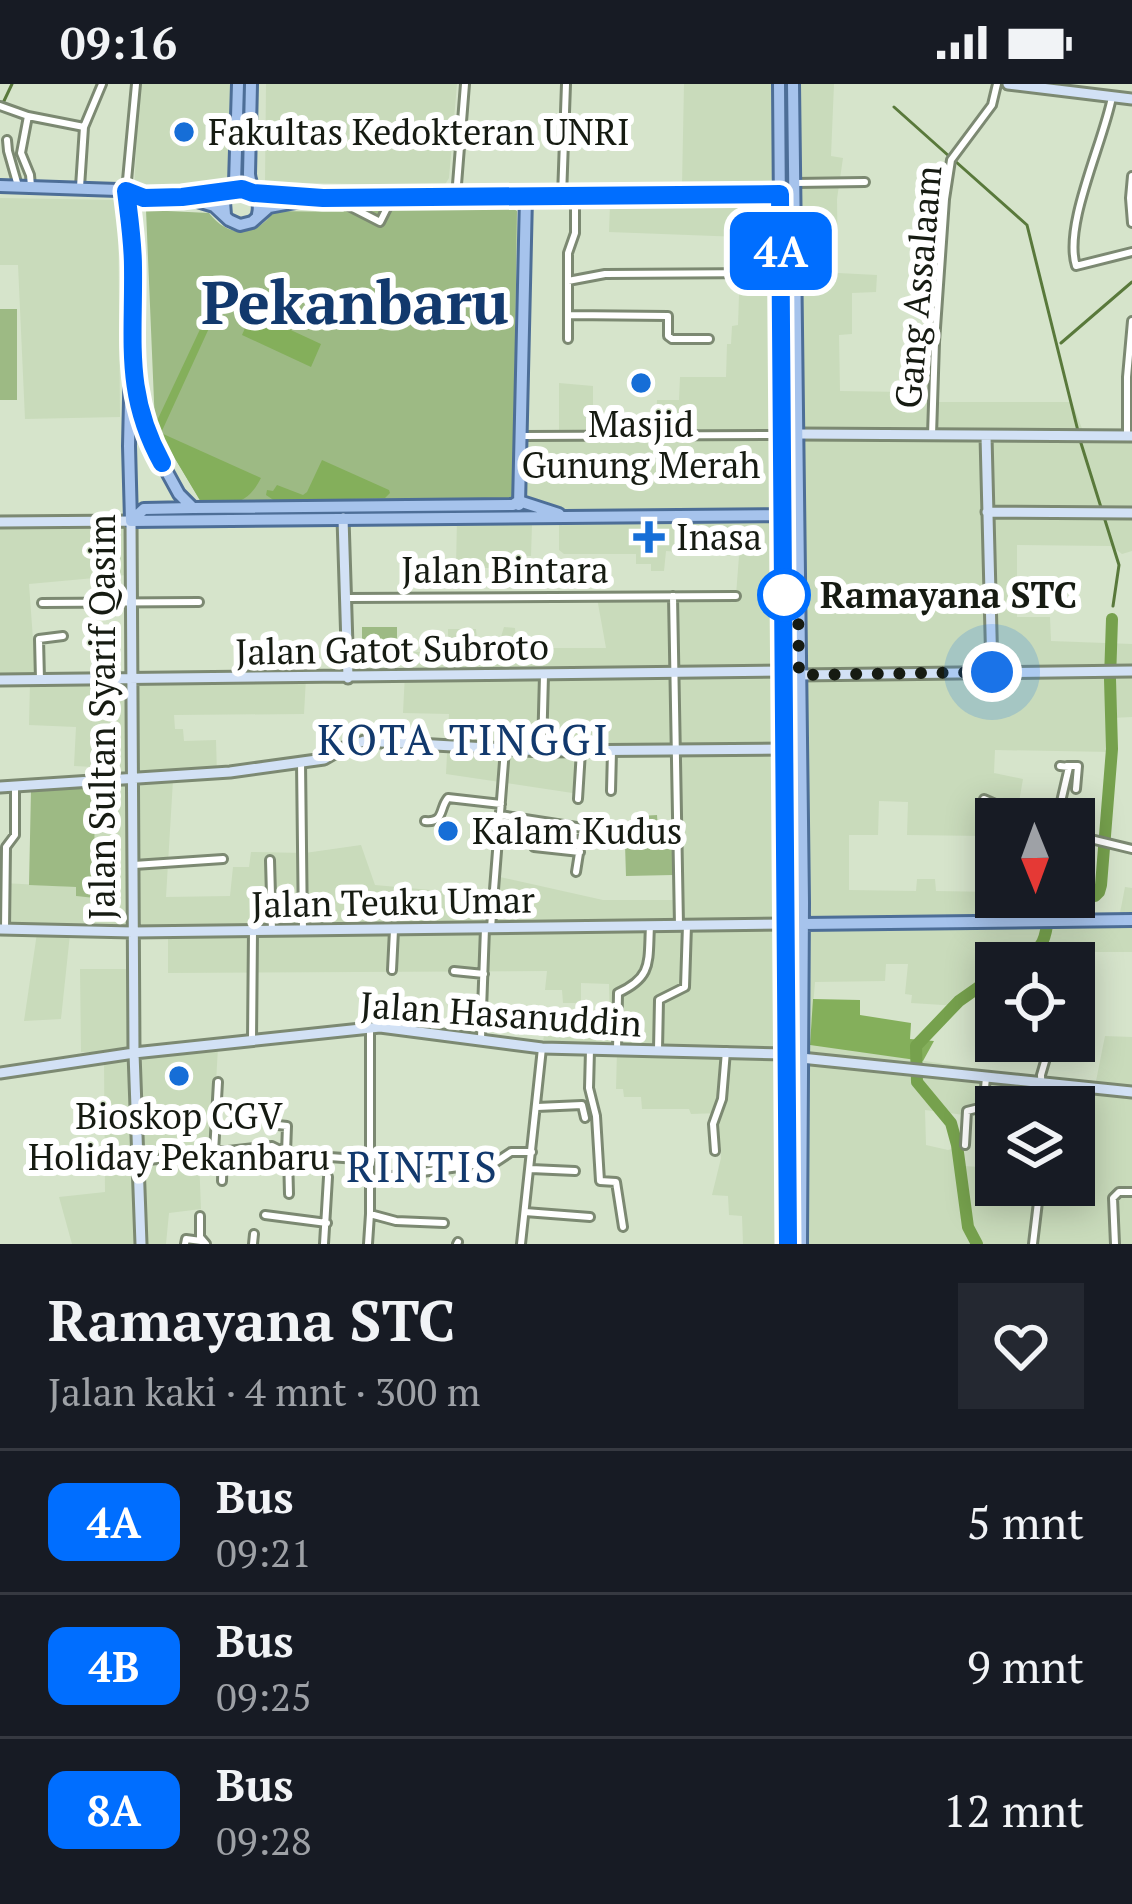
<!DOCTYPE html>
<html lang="id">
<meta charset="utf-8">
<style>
:root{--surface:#171b24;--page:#242831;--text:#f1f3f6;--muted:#9ea1a6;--line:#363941}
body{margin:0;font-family:"PT Serif",serif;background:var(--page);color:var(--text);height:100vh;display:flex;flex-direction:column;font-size:45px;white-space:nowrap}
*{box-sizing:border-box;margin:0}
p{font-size:39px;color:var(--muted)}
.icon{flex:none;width:66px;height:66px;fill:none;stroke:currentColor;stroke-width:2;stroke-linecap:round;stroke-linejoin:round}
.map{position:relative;height:1160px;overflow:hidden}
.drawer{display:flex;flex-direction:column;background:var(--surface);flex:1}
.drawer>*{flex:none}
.badge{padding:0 24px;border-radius:18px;font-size:42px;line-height:78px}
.needle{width:78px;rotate:179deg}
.fabs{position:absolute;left:975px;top:714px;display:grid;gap:24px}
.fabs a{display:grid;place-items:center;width:120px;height:120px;border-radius:0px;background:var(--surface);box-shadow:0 6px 30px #0003;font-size:60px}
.you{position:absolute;width:60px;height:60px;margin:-30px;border:9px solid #fff;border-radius:50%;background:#1a73e8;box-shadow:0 0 0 18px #1a73e833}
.map>.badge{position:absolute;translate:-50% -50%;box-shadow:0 0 0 6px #fff}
.round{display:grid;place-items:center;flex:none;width:126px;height:126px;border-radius:0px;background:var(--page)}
.head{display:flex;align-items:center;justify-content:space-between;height:204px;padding:0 48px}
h1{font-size:57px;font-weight:700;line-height:90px}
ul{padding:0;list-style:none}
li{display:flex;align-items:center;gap:36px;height:144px;padding:0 48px;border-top:3px solid var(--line)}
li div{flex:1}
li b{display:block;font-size:45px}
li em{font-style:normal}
li .badge{min-width:132px;font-weight:700;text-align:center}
.status{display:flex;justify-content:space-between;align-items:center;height:84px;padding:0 60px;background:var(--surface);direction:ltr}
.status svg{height:33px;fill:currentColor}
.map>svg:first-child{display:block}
</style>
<div class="status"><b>09:16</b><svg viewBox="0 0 49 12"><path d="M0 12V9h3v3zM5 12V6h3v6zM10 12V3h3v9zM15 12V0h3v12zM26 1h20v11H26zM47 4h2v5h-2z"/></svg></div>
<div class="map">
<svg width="1132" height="1160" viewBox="0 0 1132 1160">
<rect width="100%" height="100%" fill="#d6e4cb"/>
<path fill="#c9dbbb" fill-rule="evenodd" d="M140 0H234L229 98 223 102 134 105Z
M266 0H457L449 94 444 102 265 98Z
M684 0H773V93L769 100 760 103 682 102Z
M789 0H834L831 72 843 74 837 115 838 189 877 191 876 208 852 209V250L839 251 840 307 905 308 906 298 931 297 932 318H1072L1087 358H1132V467L1122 470 1111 462 1017 461V533H1050L1051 557 1132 560V633L1111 634 1112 668 995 666 994 689 1023 695 1016 735 992 729 993 716 984 715V752L907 751 908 718 879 717 878 751H849V806L916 807 917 795H935L936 807 996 808V813H1045L1043 835 1119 834 1125 803 1132 804V868H1064L1063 879H1043L1040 869 1022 879H996V895L959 922 911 919 912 911 905 910 908 880H886L885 897 815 898 810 960 1095 1002 1105 952 1132 953V1160H743L742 1132 729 1131 728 1112 712 1111 721 1074 717 1039 721 1029 691 1030 689 1025H642L641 1013H624L623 1005H616L617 967 542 964 545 945 610 944 609 900 581 899V919H563L562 906H545L547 887 168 889V848L70 850 61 935 24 937 37 849 0 848V777L2 778 3 799 77 803 76 812 95 813 93 683 74 682 76 643 29 641 30 599H0V443L126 442 127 491 29 500 36 597 306 594 304 630 174 631 175 645H183L184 657 216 656 217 691 173 696 166 813 230 812 233 783H249L251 768 305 769 361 761 375 801 497 812 500 793 603 816H678L676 667H582L579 710 446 690 449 630 403 629 406 568H448V545H476L477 556H500L504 543 515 544 516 556H521L522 560H536L537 564H606L597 514 736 511 739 472 666 467 664 487H651V480H636V470H564L559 466V439L532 440 531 472H497L496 484H456L457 434 518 433 519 350 559 352V299L593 302V353L656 350 657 316H679L680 293H726L727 260H731L732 242 738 241 741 153 609 148 610 120 789 118ZM996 1023H1074V1101H996V1084L964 1082 960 1063 948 1066 926 1061 925 1026 996 1035Z
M0 114 118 116 120 333 25 335 18 181H0Z
M80 885H128L129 968H81Z
M218 963 212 1071 199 1074 201 1125 169 1129 166 1160H72L59 1113 105 1108 104 976Z"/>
<path fill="#9dba84" d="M353 121 509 122 517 127 513 414 201 418 155 341 146 126 209 129C228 154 256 154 274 127L343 128Z
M0 225H17V316H0Z
M362 543H397V579H362Z
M94 702 95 814 76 812V803L29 801 31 706Z
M657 731 658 745H672L673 791 626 792 625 760H633V752L640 751V732Z"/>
<path fill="#84af5b" d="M252 228 321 260 311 283 242 251Z
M203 239 210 242 161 349 261 394C245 425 232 418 201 418L155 341Z
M322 376 389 406 390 409 385 414 275 417 266 411 267 406 273 407 277 401 303 411 307 408Z
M813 915 860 916V931L911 939 910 955 934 957 923 977 810 961Z"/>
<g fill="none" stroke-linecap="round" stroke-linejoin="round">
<path stroke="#59793b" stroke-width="3" d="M3 19 12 0
M894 23 950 73
M955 77 1027 141 1078 347
M1061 259 1132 198
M1080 356 1119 481 1113 522"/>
<path stroke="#76a14d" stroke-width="12" d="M1074 812H1095L1099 808 1101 801 1112 665 1110 595 1112 535
M1019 879C1049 864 1046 847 1050 818L1068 813
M977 1160 968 1143 957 1061 951 1039 917 998 916 962 959 917 996 891"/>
<g stroke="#7c8972" stroke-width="12">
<path id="street" d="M1112 13C1104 57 1063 141 1076 182L1132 168
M0 22 28 32 84 43
M28 32 21 69 30 91 31 102
M7 56 8 67 18 102
M1132 92 1130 114 1132 139
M796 99 865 98
M80 103 84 43 102 0
M126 107 136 0
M456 113 465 0
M562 113 566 0
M341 118 380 138 392 114
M568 197 605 190 780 189
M568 231 668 232V252L672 255H709
M568 255V169L575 149V112
M932 351 935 258 945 115 951 76 992 21 997 0
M522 352 782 351
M1127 352V293L1132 237
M673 512 679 841
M346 514 736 512
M42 519 199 518
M40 596 39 555 63 552
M542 667 544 591
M301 678 303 847
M1067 682H1078L1076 705
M611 707 612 667
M578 715 581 667
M500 731 583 744 576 788
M1057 735 1069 683 1060 682
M425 737C445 739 439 724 448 714L501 720
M1074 751 1132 765
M534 763 580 768
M996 768 990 757 983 755 984 715 1029 735
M270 776 272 847
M134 781 223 775
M1004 835V813
M1043 839 1047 813
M491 844 505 665
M5 845 6 763 15 751V704
M392 886 394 846
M454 887 484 890
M481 954 485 844
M252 956 253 847
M590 966 589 1004 596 1032 600 1097 616 1098 623 1143
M658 966 659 916 685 903 687 841
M617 967 618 909C653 893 648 878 650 842
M537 1023 582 1021 585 1034
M1042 1023 1041 991 1051 957
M269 1040 287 1042 286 1069
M965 1061 967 1027 983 1023 986 994
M715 1067 713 1040 722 1015 726 967
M214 1068 218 998
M288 1070 289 1110
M140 1077 272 1062 288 1070 371 1076
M531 1085 575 1087
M370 1095 496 1078 511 1068H532
M222 1097 223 1067
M525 1128 590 1133
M370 1130 396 1137 444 1139
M265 1131 327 1139
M200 1132V1153L206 1160
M185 1160 186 1155 201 1157
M253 1160 254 1150
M324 1160 328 1093
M368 1160 370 1130V943
M457 1160 458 1158
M521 1160 542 964
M1033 1160 1040 1101
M1115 1160 1113 1114 1119 1108H1132"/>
</g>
<g stroke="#7c8972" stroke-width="15">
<path id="secondary" d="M1008 0 1132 15
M796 350 1132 352
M986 352 992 588
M987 428 1132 429
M343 434 348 594
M0 438 131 437 134 969 141 1160
M799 591 1132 587
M0 596 785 587
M0 703 230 688 324 675 343 664 364 657 542 667 786 665
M0 845 133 848 786 840
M801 974 1132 1008
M0 989 134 969 380 943 542 964 785 970"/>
</g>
<g stroke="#4d6e97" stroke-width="16">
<path id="primary" d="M251 0 249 90C250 105 262 115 258 130
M779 0 788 1160
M793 0 803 819 801 1160
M0 102 118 106 144 114 182 113 242 105 253 109 323 114 780 110
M126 107 133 176 129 362 131 437
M191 115 214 122 229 136 240 141 252 138 269 123 307 116
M225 131 224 118 235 99 238 0
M133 296 145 348 179 410 193 424 513 421 519 417 559 430
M519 421 526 113
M131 437 784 431
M131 437 144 425 193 424
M803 840 1132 836"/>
</g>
<use href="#street" stroke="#fff" stroke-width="6"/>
<use href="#secondary" stroke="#d2e1f5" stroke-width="9"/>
<use href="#primary" stroke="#a6c3ec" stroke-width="10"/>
</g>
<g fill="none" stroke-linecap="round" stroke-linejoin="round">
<g stroke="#fff" stroke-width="27">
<path id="line" d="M162 379C124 310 134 259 133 183 133 158 129 132 126 107L144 114 182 113 242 105 253 109 323 114 780 110 788 1160"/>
</g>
<use href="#line" stroke="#006eff" stroke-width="18"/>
<path stroke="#161b12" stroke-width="12" stroke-dasharray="0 21.6" d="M784 511H798L799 591 992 588"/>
</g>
<g fill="#166ed7" stroke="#fff" stroke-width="4.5">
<circle cx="184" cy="48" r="12"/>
<circle cx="641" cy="299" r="12"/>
<path d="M643 435h12v12h12v12h-12v12h-12v-12h-12v-12h12z"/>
<circle cx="448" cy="747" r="12"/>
<circle cx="179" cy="992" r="12"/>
</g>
<circle fill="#fff" stroke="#006eff" stroke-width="6" cx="784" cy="511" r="24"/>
<g text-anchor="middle" stroke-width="12" stroke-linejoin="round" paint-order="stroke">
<g font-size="36" fill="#161b12" stroke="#fff" text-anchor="start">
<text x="208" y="61">Fakultas Kedokteran UNRI</text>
<text x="641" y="353" text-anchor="middle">Masjid<tspan x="641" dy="41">Gunung Merah</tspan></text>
<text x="676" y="466">Inasa</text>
<text x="472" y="760">Kalam Kudus</text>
<text x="179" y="1045" text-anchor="middle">Bioskop CGV<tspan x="179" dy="41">Holiday Pekanbaru</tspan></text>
</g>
<g font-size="36" fill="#161b12" stroke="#fff">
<text transform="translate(918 203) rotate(-85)" y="13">Gang Assalaam</text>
<text x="505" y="499">Jalan Bintara</text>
<text transform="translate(392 565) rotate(-1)" y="13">Jalan Gatot Subroto</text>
<text transform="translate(102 633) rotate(-90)" y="13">Jalan Sultan Syarif Qasim</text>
<text transform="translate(393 818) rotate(-1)" y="13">Jalan Teuku Umar</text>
<text transform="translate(501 930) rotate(4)" y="13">Jalan Hasanuddin</text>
</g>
<g font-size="36" font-weight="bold" fill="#161b12" stroke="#fff" text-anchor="start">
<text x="820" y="524">Ramayana STC</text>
</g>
<g font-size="42" letter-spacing="3" fill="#12396d" stroke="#fff">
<text x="464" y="671">KOTA TINGGI</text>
<text x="423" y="1098">RINTIS</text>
</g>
<g font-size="60" font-weight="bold" fill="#12396d" stroke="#fff">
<text x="355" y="240">Pekanbaru</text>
</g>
</g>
</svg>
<div class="fabs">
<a><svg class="needle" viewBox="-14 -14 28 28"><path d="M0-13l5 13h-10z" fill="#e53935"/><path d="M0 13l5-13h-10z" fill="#9ea1a6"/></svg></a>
<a><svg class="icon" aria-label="locate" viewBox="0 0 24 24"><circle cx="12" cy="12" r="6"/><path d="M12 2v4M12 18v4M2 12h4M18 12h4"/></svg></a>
<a><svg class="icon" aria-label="layers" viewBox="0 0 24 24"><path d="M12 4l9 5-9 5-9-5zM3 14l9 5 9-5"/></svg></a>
</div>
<div class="you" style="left:992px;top:588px"></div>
<b class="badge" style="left:781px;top:167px;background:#006eff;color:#fff">4A</b>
</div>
<section class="drawer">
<div class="head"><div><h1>Ramayana STC</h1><p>Jalan kaki · 4 mnt · 300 m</p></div><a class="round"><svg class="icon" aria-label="heart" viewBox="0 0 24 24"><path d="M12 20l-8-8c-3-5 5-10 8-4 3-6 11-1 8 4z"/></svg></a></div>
<ul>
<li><span class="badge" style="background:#006eff;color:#fff">4A</span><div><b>Bus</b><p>09:21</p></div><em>5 mnt</em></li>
<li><span class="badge" style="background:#006eff;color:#fff">4B</span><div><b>Bus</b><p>09:25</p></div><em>9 mnt</em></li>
<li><span class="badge" style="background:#006eff;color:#fff">8A</span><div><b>Bus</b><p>09:28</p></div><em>12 mnt</em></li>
</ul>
</section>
